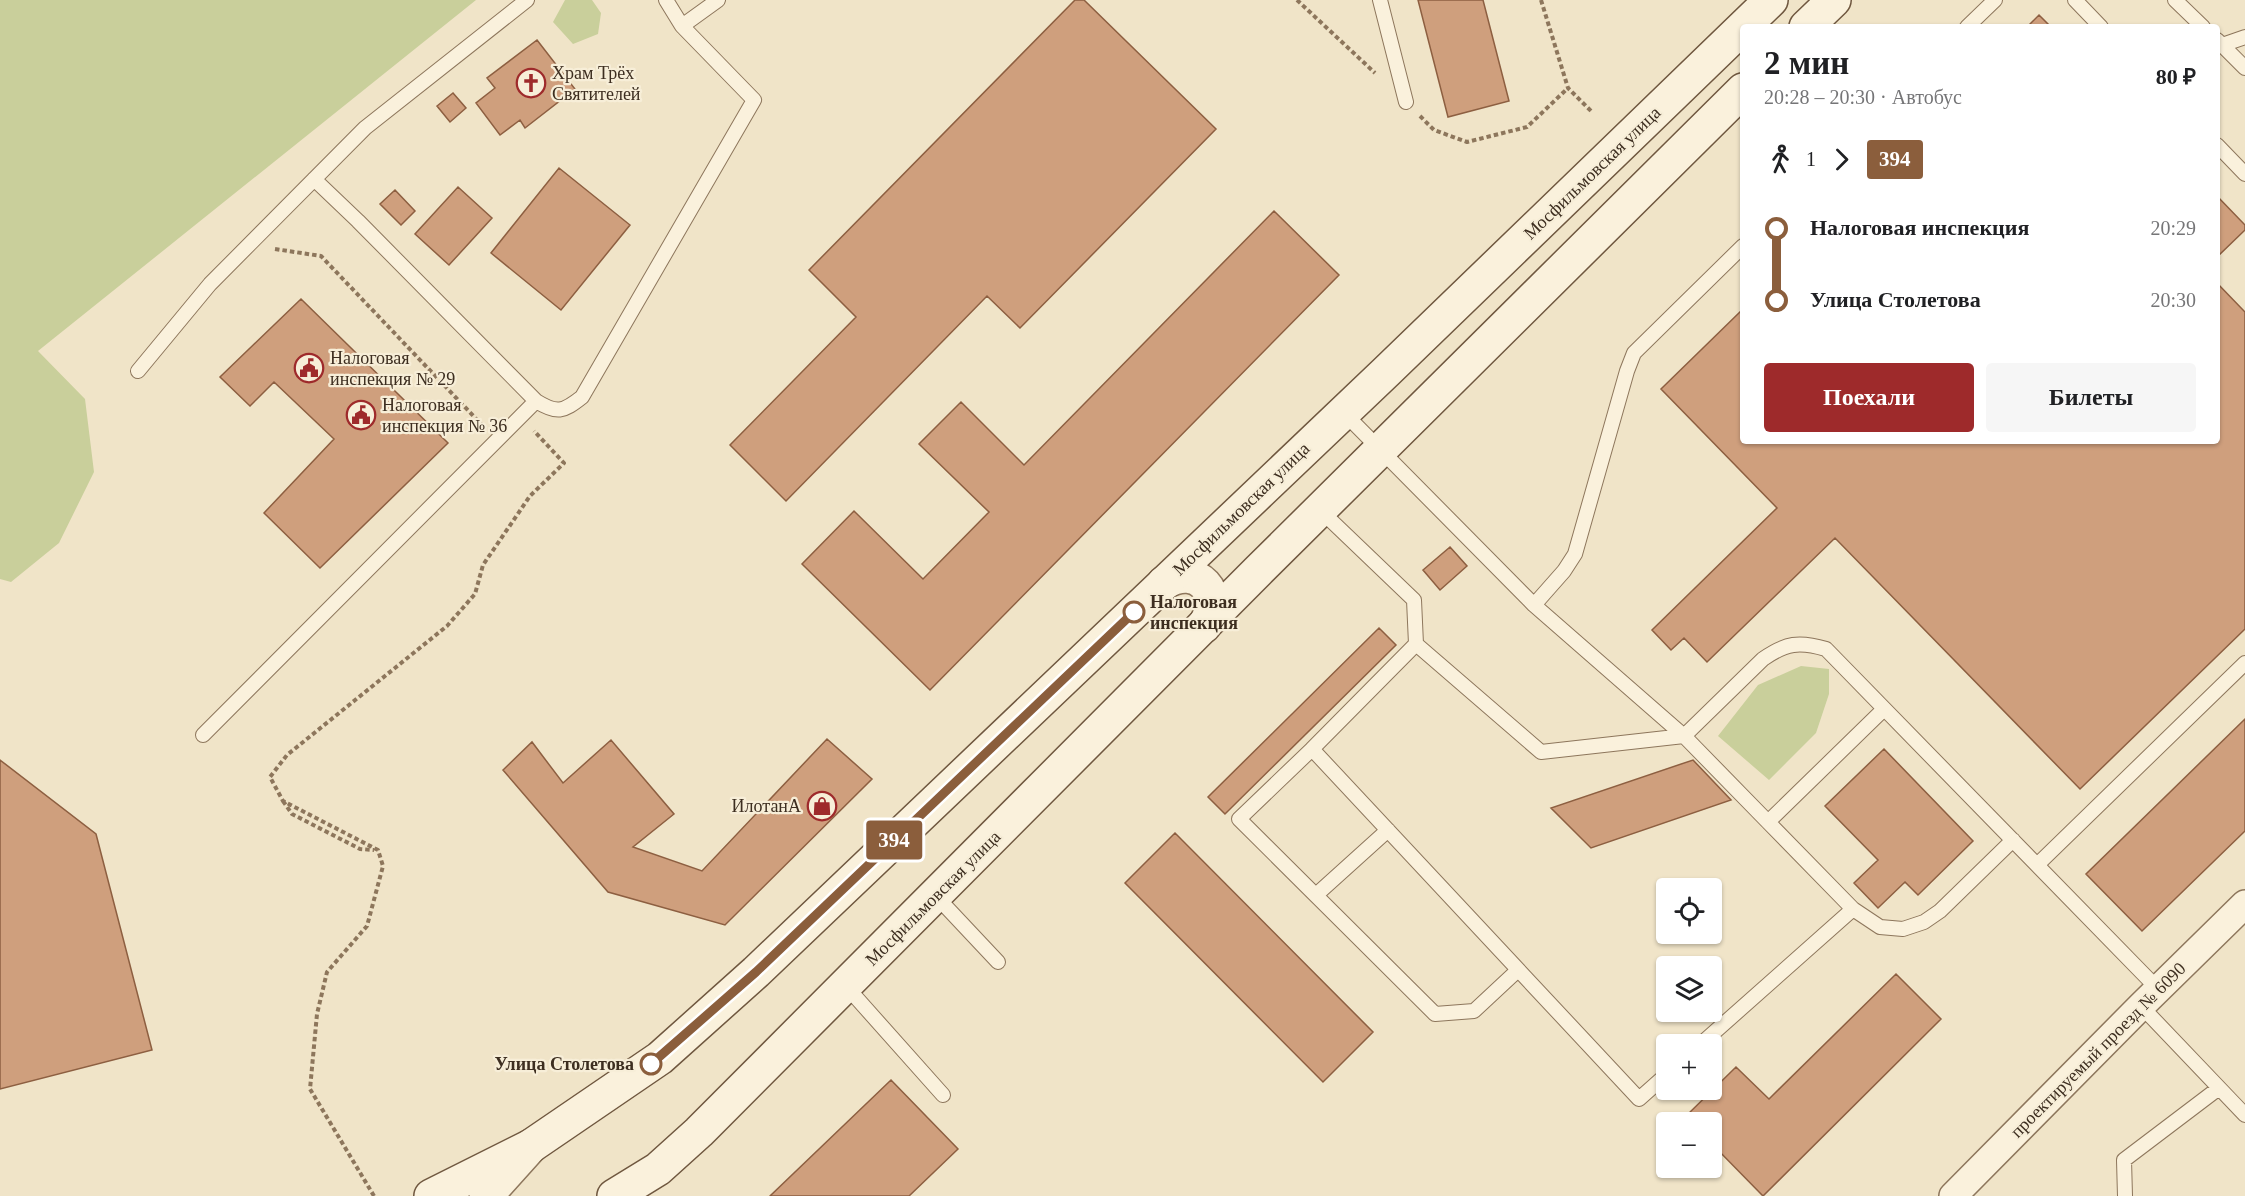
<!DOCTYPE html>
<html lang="ru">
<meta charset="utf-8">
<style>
:root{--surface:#fff;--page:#f6f6f6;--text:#202124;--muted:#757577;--accent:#9e2a2b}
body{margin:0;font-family:Georgia,serif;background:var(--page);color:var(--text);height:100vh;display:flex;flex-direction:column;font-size:22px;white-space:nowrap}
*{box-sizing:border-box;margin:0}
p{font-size:20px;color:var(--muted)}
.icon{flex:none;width:33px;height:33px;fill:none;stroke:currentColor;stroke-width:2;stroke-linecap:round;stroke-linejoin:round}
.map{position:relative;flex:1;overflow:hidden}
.sheet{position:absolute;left:1740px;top:24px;width:480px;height:420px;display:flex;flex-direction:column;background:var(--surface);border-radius:6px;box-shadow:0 2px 4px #0004}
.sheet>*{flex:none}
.badge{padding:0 12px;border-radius:4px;font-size:21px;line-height:39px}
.tools{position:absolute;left:1656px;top:878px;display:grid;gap:12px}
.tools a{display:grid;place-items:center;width:66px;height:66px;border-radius:6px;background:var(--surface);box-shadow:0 2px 4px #0004;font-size:30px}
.map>.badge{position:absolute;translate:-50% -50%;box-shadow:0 0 0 3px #fff}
.legs{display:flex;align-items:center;gap:9px;height:66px;padding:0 24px;font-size:20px}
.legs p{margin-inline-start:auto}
.overview{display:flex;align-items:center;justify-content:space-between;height:102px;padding:0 24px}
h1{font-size:33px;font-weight:700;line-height:45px}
.cta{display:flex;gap:12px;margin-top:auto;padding:12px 24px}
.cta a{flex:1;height:69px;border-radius:6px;background:var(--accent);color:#fff;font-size:24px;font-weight:700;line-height:69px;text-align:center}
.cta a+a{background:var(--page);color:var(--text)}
ul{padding:0 24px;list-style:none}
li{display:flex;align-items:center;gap:21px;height:72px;font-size:22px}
li i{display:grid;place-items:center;width:9px;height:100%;margin:0 8px;background:currentColor}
li i::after{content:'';width:15px;height:15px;margin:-8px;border:4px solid;border-radius:50%;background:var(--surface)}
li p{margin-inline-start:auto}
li:first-child i{background:linear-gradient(#0000 50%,currentColor 0)}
li:last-child i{background:linear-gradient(currentColor 50%,#0000 0)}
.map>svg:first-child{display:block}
</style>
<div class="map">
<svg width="2245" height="1196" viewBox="0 0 2245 1196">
<rect width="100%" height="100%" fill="#f0e4c8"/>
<path fill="#c9cf9b" d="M0 0H476L38 351 85 399 94 472 59 543 11 582 0 579Z
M565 0H592L601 13 598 34 573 44 553 22Z
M1801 666 1829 669V694L1816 733 1769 780 1718 736 1758 685Z"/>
<path fill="#cf9f7d" stroke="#8d5f41" stroke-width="1.5" d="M1075 0H1084L1216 129 1020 328 987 296 786 501 730 445 856 317 809 270Z
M1418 0H1483L1509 101 1448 117Z
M2039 15 2051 27H2027Z
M537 40 575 89 525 128 520 120 500 135 476 103 495 88 487 78Z
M453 93 466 108 450 122 437 106Z
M559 168 630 225 561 310 491 253Z
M458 187 492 218 449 265 415 234Z
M395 190 415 211 401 225 380 204Z
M2217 196 2245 225V230L2217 257Z
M1274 211 1339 275 930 690 802 564 854 511 923 579 989 512 919 444 961 402 1024 465Z
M2217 283 2245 312V629L2080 789 1835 538 1707 662 1684 638 1671 650 1652 630 1777 508 1661 389 1743 309V441H2217Z
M301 299 448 443 320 568 264 513 334 439 274 382 250 406 220 377Z
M1450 547 1467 566 1440 590 1423 570Z
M1379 628 1396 645 1225 814 1208 797Z
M2245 719V831L2142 931 2086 874Z
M827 739 872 779 725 925 608 892 503 770 532 742 563 783 611 740 674 814 633 847 702 871Z
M1884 749 1973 841 1918 895 1905 882 1878 908 1854 883 1878 860 1825 806Z
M0 760 96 834 152 1050 0 1089Z
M1693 760 1731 800 1591 848 1551 808Z
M1175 833 1373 1032 1323 1082 1125 883Z
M1896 974 1941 1019 1763 1196 1712 1144V1122H1690L1685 1117 1736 1067 1769 1099Z
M891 1080 958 1149 909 1196H770Z"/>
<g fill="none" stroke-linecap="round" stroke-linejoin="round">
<g stroke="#8d765c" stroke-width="16">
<path id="service" d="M666 0 682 26 718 0
M1380 0 1406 102
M2075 0 2101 27
M2175 0 2203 27
M1967 27 1995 0
M2217 40 2245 68
M2222 45 2245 37
M2217 145 2245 174
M138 371 210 284 365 128 527 0
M536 401C557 414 563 412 582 397L754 100 682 26
M1343 412 1534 605 1684 736 1768 822 1884 709
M1320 510 1414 600 1416 644
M1534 605 1564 571 1575 554 1627 371 1634 353 1743 246
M203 735 536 401 358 221 314 179
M1312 749 1416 644 1541 752 1684 736 1763 659C1786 643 1799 641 1826 649L2158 989
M1768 822 1853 909 1880 927 1903 929 1924 922 1940 911 2013 840
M2037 865 2245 663
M935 895 998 962
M1316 895 1388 830
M1518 970 1474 1011 1435 1014 1239 819 1312 749 1639 1099 1666 1075
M845 985 943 1095
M2141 1006 2245 1115
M1701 1044 1853 909
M2125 1196 2124 1160 2219 1088"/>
</g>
<g stroke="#8d765c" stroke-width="30">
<path id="minor" d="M1953 1196 2141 1006 2245 904"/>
</g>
<g stroke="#8d765c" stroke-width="36">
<path id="tertiary" d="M1164 583C1197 562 1226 593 1204 626
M486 1196 531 1146"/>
</g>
<g stroke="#6f573f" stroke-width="36">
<path id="secondary" d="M1806 27 1834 0
M431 1196 531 1146 660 1058 756 972 1386 372 1771 0
M614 1196 658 1169 699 1132 1258 571 1743 90"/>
</g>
<path stroke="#8d765c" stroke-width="4" stroke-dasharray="4.5 3" stroke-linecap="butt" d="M1297 0 1375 73
M1541 0 1568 88 1593 113
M1420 116 1434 130 1467 142 1527 127 1568 88
M275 249 321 256 482 425
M283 801 292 814 360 849 374 850
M374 1196 310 1089 317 1014 327 972 367 926 383 866 378 850 283 801 270 777 287 755 447 626 475 594 483 565 530 496 564 463 534 431"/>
<use href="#service" stroke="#faf1dc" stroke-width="14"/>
<use href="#minor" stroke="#faf1dc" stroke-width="27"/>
<use href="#tertiary" stroke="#faf1dc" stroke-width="33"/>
<use href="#secondary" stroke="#faf1dc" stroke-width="33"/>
</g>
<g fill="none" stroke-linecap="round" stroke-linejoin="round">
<g stroke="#fff" stroke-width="14">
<path id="line-1" d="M651 1064 756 972 1134 612"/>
</g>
<use href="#line-1" stroke="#8b5e3c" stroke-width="9"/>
</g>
<defs>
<g id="church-ring" transform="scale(1.5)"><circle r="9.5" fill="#f7eed8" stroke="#9e2a2b" stroke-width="1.5"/><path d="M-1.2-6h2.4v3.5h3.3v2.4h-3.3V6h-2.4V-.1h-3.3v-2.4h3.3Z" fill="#9e2a2b"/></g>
<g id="civic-ring" transform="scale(1.5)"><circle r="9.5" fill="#f7eed8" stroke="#9e2a2b" stroke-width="1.5"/><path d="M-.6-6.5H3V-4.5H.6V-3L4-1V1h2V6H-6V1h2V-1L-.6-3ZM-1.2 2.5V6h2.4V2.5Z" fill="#9e2a2b"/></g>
<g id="shop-ring" transform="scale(1.5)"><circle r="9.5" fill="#f7eed8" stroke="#9e2a2b" stroke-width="1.5"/><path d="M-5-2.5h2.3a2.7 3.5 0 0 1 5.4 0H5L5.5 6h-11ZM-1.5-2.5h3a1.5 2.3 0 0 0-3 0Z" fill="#9e2a2b"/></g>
</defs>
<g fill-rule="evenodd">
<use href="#church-ring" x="531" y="83"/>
<use href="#civic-ring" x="309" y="368"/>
<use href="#civic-ring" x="361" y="415"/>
<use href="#shop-ring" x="822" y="806"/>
</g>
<g fill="#fff" stroke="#8b5e3c" stroke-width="3">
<circle cx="1134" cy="612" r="10"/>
<circle cx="651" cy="1064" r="10"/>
</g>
<g text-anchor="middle" stroke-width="4.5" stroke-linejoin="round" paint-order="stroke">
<g font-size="18" fill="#3d2e20" stroke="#f7eed8" text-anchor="start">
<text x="552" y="79">Храм Трёх<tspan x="552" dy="21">Святителей</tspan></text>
<text x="330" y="364">Налоговая<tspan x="330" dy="21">инспекция № 29</tspan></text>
<text x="382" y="411">Налоговая<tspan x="382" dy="21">инспекция № 36</tspan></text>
<text x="801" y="812" text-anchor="end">ИлотанА</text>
</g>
<g font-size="18" fill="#3d2e20" stroke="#f7eed8">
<text transform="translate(1592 173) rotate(-44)" y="6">Мосфильмовская улица</text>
<text transform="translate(1241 509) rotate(-44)" y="6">Мосфильмовская улица</text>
<text transform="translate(933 898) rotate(-45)" y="6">Мосфильмовская улица</text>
<text transform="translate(2098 1050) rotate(-45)" y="6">проектируемый проезд № 6090</text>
</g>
<g font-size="18" font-weight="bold" fill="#3d2e20" stroke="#f7eed8" text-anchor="start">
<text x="1150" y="608">Налоговая<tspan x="1150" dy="21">инспекция</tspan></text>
<text x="634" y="1070" text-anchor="end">Улица Столетова</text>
</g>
</g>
</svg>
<div class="tools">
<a><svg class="icon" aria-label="locate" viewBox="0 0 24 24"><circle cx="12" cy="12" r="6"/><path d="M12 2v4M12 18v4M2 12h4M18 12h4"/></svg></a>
<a><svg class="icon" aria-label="layers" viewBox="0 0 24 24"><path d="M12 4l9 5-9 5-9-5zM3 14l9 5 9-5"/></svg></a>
<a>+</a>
<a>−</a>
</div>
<b class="badge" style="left:894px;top:840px;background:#8b5e3c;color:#fff">394</b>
<section class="sheet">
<div class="overview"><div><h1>2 мин</h1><p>20:28 – 20:30 · Автобус</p></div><b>80 ₽</b></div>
<div class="legs"><svg class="icon" aria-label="walk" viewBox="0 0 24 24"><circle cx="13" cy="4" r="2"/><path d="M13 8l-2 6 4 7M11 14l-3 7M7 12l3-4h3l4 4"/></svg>1<svg class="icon" aria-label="forward" viewBox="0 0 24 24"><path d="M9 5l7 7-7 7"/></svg><b class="badge" style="background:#8b5e3c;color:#fff">394</b></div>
<ul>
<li><i style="color:#8b5e3c"></i><b>Налоговая инспекция</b><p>20:29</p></li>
<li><i style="color:#8b5e3c"></i><b>Улица Столетова</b><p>20:30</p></li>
</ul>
<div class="cta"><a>Поехали</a><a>Билеты</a></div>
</section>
</div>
